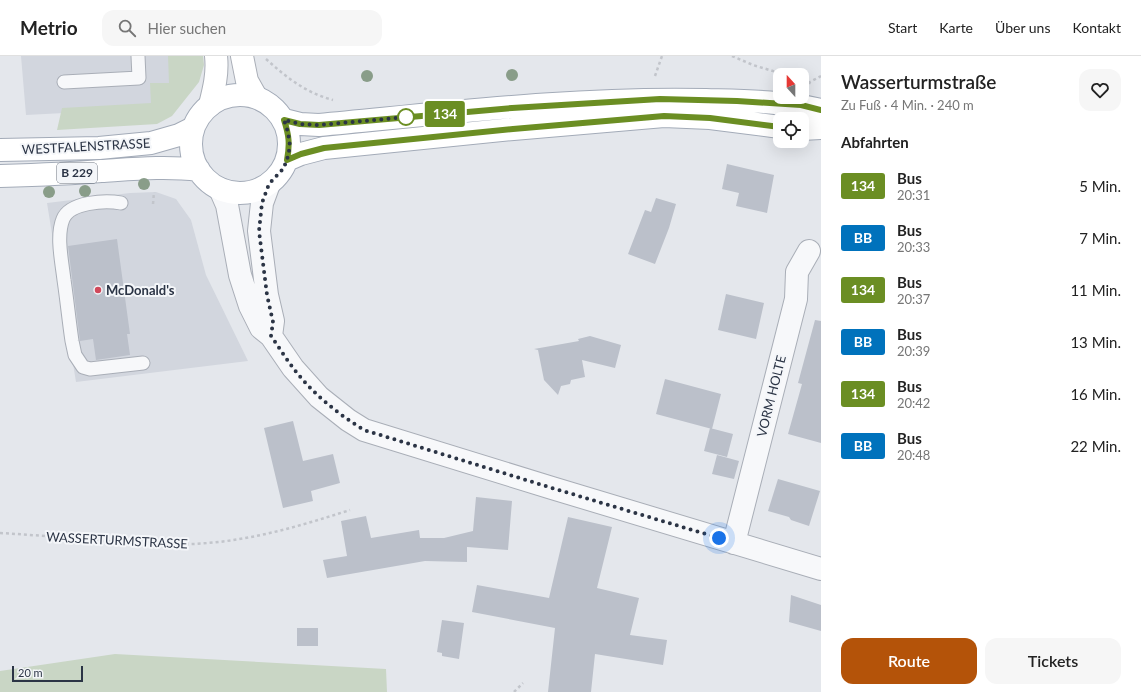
<!DOCTYPE html>
<html lang="de">
<meta charset="utf-8">
<style>
:root{--surface:#fff;--page:#f6f6f6;--text:#222;--muted:#767676;--line:#e0e0e0;--accent:#b45309}
body{margin:0;font-family:Lato,sans-serif;background:var(--page);color:var(--text);height:100vh;display:flex;flex-direction:column;font-size:15px;white-space:nowrap}
*{box-sizing:border-box;margin:0}
p{font-size:13px;color:var(--muted)}
.icon{flex:none;width:22px;height:22px;fill:none;stroke:currentColor;stroke-width:2;stroke-linecap:round;stroke-linejoin:round}
.map{position:relative;flex:1;overflow:hidden}
.drawer{display:flex;flex-direction:column;background:var(--surface);width:320px}
.drawer>*{flex:none}
.badge{padding:0 8px;border-radius:3px;font-size:14px;line-height:26px}
.needle{width:26px;rotate:339deg}
.fabs{position:absolute;left:773px;top:12px;display:grid;gap:8px}
.fabs a{display:grid;place-items:center;width:36px;height:36px;border-radius:8px;background:var(--surface);box-shadow:0 4px 16px #0002;font-size:20px}
.scale{position:absolute;left:12px;bottom:10px;width:71px;box-sizing:border-box;padding-left:4px;border:2px solid #2b3445;border-top:0;font-size:11px;line-height:14px;white-space:nowrap;color:#2b3445;-webkit-text-stroke:3px #f4f6f9;paint-order:stroke}
.you{position:absolute;width:20px;height:20px;margin:-10px;border:3px solid #fff;border-radius:50%;background:#1a73e8;box-shadow:0 0 0 6px #1a73e833}
.map>.badge{position:absolute;translate:-50% -50%;box-shadow:0 0 0 2px #fff}
h2{padding:0 20px;font-size:15px;line-height:36px}
.round{display:grid;place-items:center;flex:none;width:42px;height:42px;border-radius:12px;background:var(--page)}
.head{display:flex;align-items:center;justify-content:space-between;height:68px;padding:0 20px}
h1{font-size:19px;font-weight:600;line-height:30px}
.button{display:flex;gap:8px;margin-top:auto;padding:8px 20px}
.button a{flex:1;height:46px;border-radius:12px;background:var(--accent);color:#fff;font-size:16px;font-weight:600;line-height:46px;text-align:center}
.button a+a{background:var(--page);color:var(--text)}
ul{padding:0;list-style:none}
li{display:flex;align-items:center;gap:12px;height:52px;padding:0 20px}
li div{flex:1}
li b{display:block;font-size:15px}
li em{font-style:normal}
li .badge{min-width:44px;font-weight:700;text-align:center}
header{display:flex;align-items:center;gap:24px;box-sizing:border-box;height:56px;padding:0 20px;background:var(--surface);border-bottom:1px solid var(--line)}
header strong{font-size:19px}
nav{display:flex;gap:22px;margin-inline-start:auto;font-size:14px}
.search{width:280px;height:36px;background:var(--page);display:flex;align-items:center;gap:10px;box-sizing:border-box;padding:0 14px;border-radius:12px;color:var(--muted);font-size:15px}
main{display:flex;flex:1;min-height:0}
.map>svg:first-child{display:block}
</style>
<header>
<strong>Metrio</strong>
<div class="search"><svg class="icon" aria-label="search" viewBox="0 0 24 24"><circle cx="10" cy="10" r="6"/><path d="M15 15l6 6"/></svg>Hier suchen</div>
<nav><a>Start</a><a>Karte</a><a>Über uns</a><a>Kontakt</a></nav>
</header>
<main>
<div class="map">
<svg width="821" height="636" viewBox="0 0 821 636">
<rect width="100%" height="100%" fill="#e4e7ec"/>
<path fill="#d2d6de" d="M21 0H194L160 52 26 59Z
M156 136 176 143 191 164 206 219 248 305 76 326 47 147 130 137Z"/>
<path fill="#c9d6c5" d="M168 0H203L204 9 199 26 172 60 157 68 57 74 62 52 151 47 150 27H169Z
M115 598 386 613 387 636H0V615Z"/>
<path fill="#bbc0ca" d="M727 108 774 119 767 157 736 150 739 137 722 133Z
M656 142 676 148 669 172 655 208 628 198 645 154 651 156Z
M117 183 130 278H127L130 299 96 304 93 283 80 285 68 190Z
M726 238 764 247 756 283 718 274Z
M815 264 821 265V387L788 378 802 328 798 327Z
M590 280 621 289 615 312 582 304 585 321 571 324 570 328 561 330 558 339 544 324 538 294 534 293 579 285 578 283Z
M665 323 721 338 712 373 656 358Z
M293 365 303 405 333 398 340 427 311 435 313 445 283 452 264 372Z
M710 372 733 378 727 401 704 395Z
M717 399 739 405 734 423 712 418Z
M778 423 820 435 809 470 791 464 789 461 768 455Z
M476 441 512 445 508 494 467 491V506L425 505 327 522 323 504 347 500 341 465 366 460 371 482 419 474 420 482H444L473 475Z
M568 461 612 471 597 532 639 542 630 579 667 584 663 609 595 598 591 636H548L555 572 472 556 477 529 549 542Z
M791 539 821 549V575L789 566Z
M442 564 464 567 459 603 442 600V597L437 596Z
M297 572H318V590H297Z"/>
<g fill="none" stroke-linecap="round" stroke-linejoin="round">
<g stroke="#a9aeb7" stroke-width="15">
<path id="lane" d="M64 26 139 22 138 0
M121 147C105 144 70 146 63 163 56 180 62 206 64 224 67 244 69 265 72 285L75 299 83 311 90 313 143 307"/>
</g>
<g stroke="#a9aeb7" stroke-width="24">
<path id="street" d="M269 128 262 147 259 175 267 239 273 265 271 280
M220 133 227 149 240 219 250 250 261 272 271 280 293 312 319 341 348 364 364 374 552 432 821 513
M734 487 796 243 797 216 809 195"/>
</g>
<g stroke="#a9aeb7" stroke-width="24">
<path id="secondary" d="M242 0 247 25 256 41
M210 49C214 33 218 17 216 0"/>
</g>
<g stroke="#a3abb8" stroke-width="24">
<path id="primary" d="M191 88a49 49 0 1 1 98 0a49 49 0 1 1-98 0Z
M284 64 300 68 319 69C447 57 577 41 706 44 744 45 784 45 821 54
M802 73 821 72
M0 94 99 92 151 87 179 79 193 72
M287 104 301 98 324 92 513 73 664 60 710 62 780 71
M0 120C34 119 67 118 101 115 134 113 166 110 199 114"/>
</g>
<path stroke="#c2c5cb" stroke-width="2.5" stroke-dasharray="3 3" stroke-linecap="butt" d="M732 0 753 9 786 19
M266 3C286 21 306 37 333 44
M655 20 662 0
M802 24 811 27
M809 28 810 26 821 20
M153 148 154 136
M0 477C35 479 70 482 106 485 140 487 174 490 208 487 257 483 303 469 350 454
M514 636 523 627"/>
<use href="#lane" stroke="#f7f8fa" stroke-width="13"/>
<use href="#street" stroke="#f7f8fa" stroke-width="22"/>
<use href="#secondary" stroke="#fff" stroke-width="22"/>
<use href="#primary" stroke="#fff" stroke-width="22"/>
</g>
<g fill="#899d89">
<circle cx="512" cy="19" r="6"/>
<circle cx="367" cy="20" r="6"/>
<circle cx="144" cy="128" r="6"/>
<circle cx="85" cy="135" r="6"/>
<circle cx="49" cy="136" r="6"/>
</g>
<g fill="none" stroke-linecap="round" stroke-linejoin="round">
<g stroke="#fff" stroke-width="9">
<path id="line" d="M780 71 710 62 664 60 513 73 324 92 301 98 287 104C290 88 289 79 284 64L300 68 319 69 512 52 660 43 737 45 801 49 821 54"/>
</g>
<use href="#line" stroke="#6b8e23" stroke-width="6"/>
<path stroke="#2b3445" stroke-width="4" stroke-dasharray="0 7.2" d="M406 61H408L319 69 300 68 284 64 288 76 290 90 287 104 283 113 269 128 262 147 259 175 267 239 273 266 271 280C279 291 286 303 294 313 313 338 338 358 364 374L552 432 719 482"/>
</g>
<circle fill="#fff" stroke="#6b8e23" stroke-width="2" cx="406" cy="61" r="8"/>
<circle fill="#d1495b" stroke="#f4f6f9" stroke-width="1.5" cx="98" cy="234" r="4"/>
<g text-anchor="middle" stroke-width="4" stroke-linejoin="round" paint-order="stroke">
<rect fill="#f4f6f9" stroke="#676e7b" stroke-width="1" x="57" y="107" width="40" height="20" rx="3"/>
<g font-size="12" font-weight="bold" fill="#2b3445">
<text x="77" y="121">B 229</text>
</g>
<g font-size="13" fill="#2b3445" stroke="#f4f6f9">
<text transform="translate(86 90) rotate(-3)" y="5">WESTFALENSTRASSE</text>
<text transform="translate(771 340) rotate(-76)" y="5">VORM HOLTE</text>
<text transform="translate(117 484) rotate(3)" y="5">WASSERTURMSTRASSE</text>
</g>
<g font-size="13" font-weight="bold" fill="#2b3445" stroke="#f4f6f9" text-anchor="start">
<text x="106" y="239">McDonald's</text>
</g>
</g>
</svg>
<div class="fabs">
<a><svg class="needle" viewBox="-14 -14 28 28"><path d="M0-13l5 13h-10z" fill="#e53935"/><path d="M0 13l5-13h-10z" fill="#767676"/></svg></a>
<a><svg class="icon" aria-label="locate" viewBox="0 0 24 24"><circle cx="12" cy="12" r="6"/><path d="M12 2v4M12 18v4M2 12h4M18 12h4"/></svg></a>
</div>
<div class="scale">20 m</div>
<div class="you" style="left:719px;top:482px"></div>
<b class="badge" style="left:445px;top:58px;background:#6b8e23;color:#fff">134</b>
</div>
<section class="drawer">
<div class="head"><div><h1>Wasserturmstraße</h1><p>Zu Fuß · 4 Min. · 240 m</p></div><a class="round"><svg class="icon" aria-label="heart" viewBox="0 0 24 24"><path d="M12 20l-8-8c-3-5 5-10 8-4 3-6 11-1 8 4z"/></svg></a></div>
<h2>Abfahrten</h2>
<ul>
<li><span class="badge" style="background:#6b8e23;color:#fff">134</span><div><b>Bus</b><p>20:31</p></div><em>5 Min.</em></li>
<li><span class="badge" style="background:#0072bc;color:#fff">BB</span><div><b>Bus</b><p>20:33</p></div><em>7 Min.</em></li>
<li><span class="badge" style="background:#6b8e23;color:#fff">134</span><div><b>Bus</b><p>20:37</p></div><em>11 Min.</em></li>
<li><span class="badge" style="background:#0072bc;color:#fff">BB</span><div><b>Bus</b><p>20:39</p></div><em>13 Min.</em></li>
<li><span class="badge" style="background:#6b8e23;color:#fff">134</span><div><b>Bus</b><p>20:42</p></div><em>16 Min.</em></li>
<li><span class="badge" style="background:#0072bc;color:#fff">BB</span><div><b>Bus</b><p>20:48</p></div><em>22 Min.</em></li>
</ul>
<div class="button"><a>Route</a><a>Tickets</a></div>
</section>
</main>
